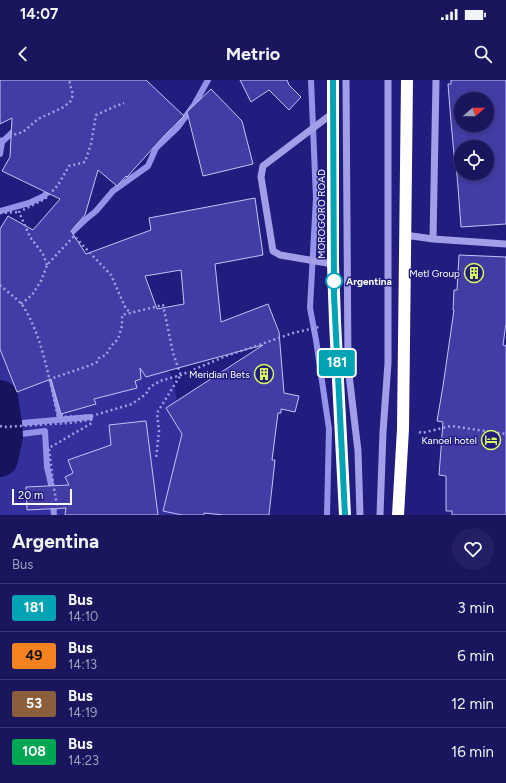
<!DOCTYPE html>
<style>
:root{--surface:#19165e;--page:#221f64;--text:#f1f3f6;--muted:#9f9fbc;--line:#373573}
body{margin:0;font-family:Figtree,sans-serif;background:var(--page);color:var(--text);height:100vh;display:flex;flex-direction:column;font-size:15px;white-space:nowrap}
*{box-sizing:border-box;margin:0}
p{font-size:13px;color:var(--muted)}
.icon{flex:none;width:22px;height:22px;fill:none;stroke:currentColor;stroke-width:2;stroke-linecap:round;stroke-linejoin:round}
.map{position:relative;height:435px;overflow:hidden}
.details{display:flex;flex-direction:column;background:var(--surface);flex:1}
.details>*{flex:none}
.badge{padding:0 8px;border-radius:3px;font-size:14px;line-height:26px}
.needle{width:26px;rotate:70deg}
.fabs{position:absolute;left:454px;top:12px;display:grid;gap:8px}
.fabs a{display:grid;place-items:center;width:40px;height:40px;border-radius:50%;background:var(--surface);box-shadow:0 2px 6px #0003,0 0 0 1px var(--line);font-size:20px}
.scale{position:absolute;left:12px;bottom:10px;width:60px;box-sizing:border-box;padding-left:4px;border:2px solid #fff;border-top:0;font-size:11px;line-height:14px;white-space:nowrap;color:#fff;-webkit-text-stroke:3px #211d7e;paint-order:stroke}
.map>.badge{position:absolute;translate:-50% -50%;box-shadow:0 0 0 2px #fff}
.round{display:grid;place-items:center;flex:none;width:42px;height:42px;border-radius:21px;background:var(--page)}
.overview{display:flex;align-items:center;justify-content:space-between;height:68px;padding:0 12px}
h1{font-size:19px;font-weight:700;line-height:30px}
ul{padding:0;list-style:none}
li{display:flex;align-items:center;gap:12px;height:48px;padding:0 12px;border-top:1px solid var(--line)}
li div{flex:1}
li b{display:block;font-size:15px}
li em{font-style:normal}
li .badge{min-width:44px;font-weight:700;text-align:center}
.status{display:flex;justify-content:space-between;align-items:center;height:28px;padding:0 20px;background:var(--surface);direction:ltr}
.status svg{height:11px;fill:currentColor}
header{display:flex;justify-content:space-between;align-items:center;height:52px;padding:0 12px;background:var(--surface);font-size:18px;font-weight:700}
.map>svg:first-child{display:block}
</style>
<div class="status"><b>14:07</b><svg viewBox="0 0 49 12"><path d="M0 12V9h3v3zM5 12V6h3v6zM10 12V3h3v9zM15 12V0h3v12zM26 1h20v11H26zM47 4h2v5h-2z"/></svg></div>
<header><svg class="icon" aria-label="back" viewBox="0 0 24 24"><path d="M15 5l-7 7 7 7"/></svg>Metrio<svg class="icon" aria-label="search" viewBox="0 0 24 24"><circle cx="10" cy="10" r="6"/><path d="M15 15l6 6"/></svg></header>
<div class="map">
<svg width="506" height="435" viewBox="0 0 506 435">
<rect width="100%" height="100%" fill="#211d7e"/>
<path fill="#332f9d" d="M0 173 145 249 172 297 201 435H0Z"/>
<g fill="none" stroke-linecap="round" stroke-linejoin="round">
<path stroke="#9493ea" stroke-width="6" d="M311 0 316 118 310 228 316 260 329 349 327 435
M0 74 2 62 17 48
M0 131 29 123 44 116 52 107
M67 157 85 140 96 131 113 111 148 86 156 68 178 47 194 25 208 0
M50 292 60 335 59 339
M4 343 6 344H11L90 337
M5 356 45 351 47 387 51 404 54 435"/>
<path stroke="#17135d" stroke-width="36" d="M0 318 4 343 5 356 0 379"/>
</g>
<path fill="#413da4" stroke="#c5c3f6" fill-rule="evenodd" d="M0 0H146L184 36 164 56 127 97 126 96 117 106 98 90 85 135 71 151 86 174 151 150 149 138 255 118 263 175 215 184 221 242 268 224 279 252 284 313 299 316 295 332 281 329V333H278L272 380H275L269 435H224L204 433V435H182L163 431 182 354 166 328 263 265 167 291 146 297 140 288 141 299 135 301 137 308 94 319 96 324 61 334 51 299 17 312 0 269V149L8 136 33 150 60 119 2 91 10 77 12 38 0 44ZM181 190 184 224 157 229 145 196Z
M240 0H287L289 5 301 17 289 30 269 10 251 22Z
M451 0H506V144L461 147 458 107 456 84 455 85 451 42 448 4H451ZM461 19H487V45H461ZM461 67H487V93H461Z
M211 9 242 41 253 84 203 96 187 32Z
M459 175 506 177V243L503 265 506 266V435H452V431H446V396L439 395 443 342 437 341 443 306 454 230H453L454 210H457Z
M145 341H146L158 435H65L66 428 27 430 26 407 69 405 65 397 73 393 68 380 111 365 109 345Z"/>
<g fill="none" stroke-linecap="round" stroke-linejoin="round">
<path stroke="#a29fe8" stroke-width="2.5" stroke-dasharray="2 3" stroke-linecap="butt" d="M0 59 23 52 38 39 62 28 70 22 73 15 69 0
M0 133 19 132
M47 185 43 174 30 157 19 132 45 119 58 105 69 86 85 82 91 64 96 35 116 26 124 23
M0 205C7 212 17 218 23 226 42 255 50 303 58 337L91 336
M21 224 32 215 41 201 47 185 74 156 111 195 126 229 129 231 132 232
M49 300 53 298 91 285 97 282 99 278 106 275 111 266 118 259 122 246V235L163 225 173 273 180 293 181 295 178 299 157 333 159 351 156 379
M0 346 4 347 69 343 84 341 91 339V336L95 335 132 324 146 314 150 307 160 301 181 295 226 276 253 267 293 253 319 247
M419 352 422 353 451 346 506 354
M54 435 57 425 53 403 49 368 92 343 91 339"/>
<path stroke="#a29fe8" stroke-width="7" d="M346 0 348 286 358 371 360 435
M333 33 263 86 261 97 273 171 280 175 333 184
M405 155 433 159 506 164
M433 159 436 0
M380 435 383 352 388 283V0"/>
<path stroke="#fff" stroke-width="12" d="M333 0V184L335 242 345 435
M398 435 403 349 407 0"/>
</g>
<g fill="none" stroke-linecap="round" stroke-linejoin="round">
<g stroke="#fff" stroke-width="9">
<path id="line" d="M333 0 334 215 345 435"/>
</g>
<use href="#line" stroke="#00a3b4" stroke-width="6"/>
</g>
<defs>
<g id="building-ring" transform="scale(1)"><circle r="9.5" fill="#211d7e" stroke="#daf85d" stroke-width="1.5"/><path d="M-4-6H4V6H1V3H-1V6H-4ZM-2.5-4.3h1.7v1.8h-1.7ZM.8-4.3h1.7v1.8H.8ZM-2.5-1h1.7V.8h-1.7ZM.8-1h1.7V.8H.8Z" fill="#daf85d"/></g>
<g id="hotel-ring" transform="scale(1)"><circle r="9.5" fill="#211d7e" stroke="#daf85d" stroke-width="1.5"/><path d="M-6-4.5h1.5V1H6V5H4.5V3h-9V5H-6ZM-4 0a1.8 1.8 0 1 1 3.6 0ZM.5 0V-2.5h3Q6-2.5 6 0Z" fill="#daf85d"/></g>
</defs>
<g fill-rule="evenodd">
<use href="#building-ring" x="474" y="193"/>
<use href="#building-ring" x="264" y="294"/>
<use href="#hotel-ring" x="491" y="360"/>
</g>
<circle fill="#fff" stroke="#00a3b4" stroke-width="2" cx="334" cy="201" r="8"/>
<g text-anchor="middle" stroke-width="3" stroke-linejoin="round" paint-order="stroke">
<g font-size="10" fill="#fff" stroke="#211d7e">
<text transform="translate(321 134) rotate(-90)" y="4">MOROGORO ROAD</text>
</g>
<g font-size="10" fill="#fff" stroke="#211d7e" text-anchor="end">
<text x="460" y="197">Metl Group</text>
<text x="250" y="298">Meridian Bets</text>
<text x="477" y="364">Kanoel hotel</text>
</g>
<g font-size="10" font-weight="bold" fill="#fff" stroke="#211d7e" text-anchor="start">
<text x="346" y="205">Argentina</text>
</g>
</g>
</svg>
<div class="fabs">
<a><svg class="needle" viewBox="-14 -14 28 28"><path d="M0-13l5 13h-10z" fill="#e53935"/><path d="M0 13l5-13h-10z" fill="#9f9fbc"/></svg></a>
<a><svg class="icon" aria-label="locate" viewBox="0 0 24 24"><circle cx="12" cy="12" r="6"/><path d="M12 2v4M12 18v4M2 12h4M18 12h4"/></svg></a>
</div>
<div class="scale">20 m</div>
<b class="badge" style="left:337px;top:283px;background:#00a3b4;color:#fff">181</b>
</div>
<section class="details">
<div class="overview"><div><h1>Argentina</h1><p>Bus</p></div><a class="round"><svg class="icon" aria-label="heart" viewBox="0 0 24 24"><path d="M12 20l-8-8c-3-5 5-10 8-4 3-6 11-1 8 4z"/></svg></a></div>
<ul>
<li><span class="badge" style="background:#00a3b4;color:#fff">181</span><div><b>Bus</b><p>14:10</p></div><em>3 min</em></li>
<li><span class="badge" style="background:#f58220;color:#111">49</span><div><b>Bus</b><p>14:13</p></div><em>6 min</em></li>
<li><span class="badge" style="background:#8b5e3c;color:#fff">53</span><div><b>Bus</b><p>14:19</p></div><em>12 min</em></li>
<li><span class="badge" style="background:#00a651;color:#fff">108</span><div><b>Bus</b><p>14:23</p></div><em>16 min</em></li>
</ul>
</section>
